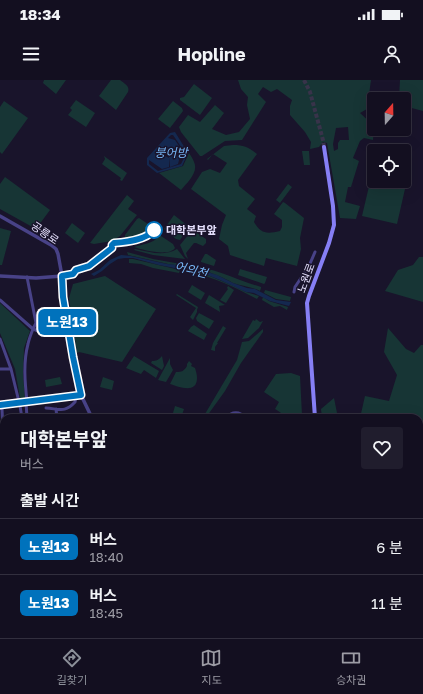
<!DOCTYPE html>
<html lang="ko">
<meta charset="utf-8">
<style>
:root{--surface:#130f20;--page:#201d2d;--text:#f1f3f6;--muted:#9d9ca5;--line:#322f3e;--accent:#8c9099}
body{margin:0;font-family:"Golos Text","Noto Sans KR",sans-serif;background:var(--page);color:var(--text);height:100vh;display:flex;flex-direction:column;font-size:15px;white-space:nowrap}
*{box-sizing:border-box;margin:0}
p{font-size:13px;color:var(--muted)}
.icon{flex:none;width:22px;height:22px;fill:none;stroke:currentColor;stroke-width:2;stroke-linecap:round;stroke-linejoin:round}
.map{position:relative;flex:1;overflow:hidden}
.details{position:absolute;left:0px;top:334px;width:423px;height:224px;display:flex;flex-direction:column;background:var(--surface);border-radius:12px 12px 0 0;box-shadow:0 4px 16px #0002,0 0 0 1px var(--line)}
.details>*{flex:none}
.badge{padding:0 8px;border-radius:6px;font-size:14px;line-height:26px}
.needle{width:26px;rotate:20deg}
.tools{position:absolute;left:367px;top:12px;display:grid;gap:8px}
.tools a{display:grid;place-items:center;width:44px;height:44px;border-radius:4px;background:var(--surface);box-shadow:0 4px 16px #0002,0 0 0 1px var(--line);font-size:20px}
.map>.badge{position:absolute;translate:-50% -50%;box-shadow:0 0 0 2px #fff}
h2{padding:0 20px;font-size:15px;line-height:36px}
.round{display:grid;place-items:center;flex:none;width:42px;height:42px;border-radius:4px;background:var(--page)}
.summary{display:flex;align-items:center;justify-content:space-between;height:68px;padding:0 20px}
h1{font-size:19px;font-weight:700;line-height:30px}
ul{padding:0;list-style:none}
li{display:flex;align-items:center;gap:12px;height:56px;padding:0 20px;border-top:1px solid var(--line)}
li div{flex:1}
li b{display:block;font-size:15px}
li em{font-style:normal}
li .badge{min-width:44px;font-weight:700;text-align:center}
.status{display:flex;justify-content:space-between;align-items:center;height:28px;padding:0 20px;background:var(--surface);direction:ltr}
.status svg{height:11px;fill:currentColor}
header{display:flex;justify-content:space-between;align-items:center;height:52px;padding:0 20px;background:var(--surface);font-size:18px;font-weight:700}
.tab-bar{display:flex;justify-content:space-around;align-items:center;height:56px;border-top:1px solid var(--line);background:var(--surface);font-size:11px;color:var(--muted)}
.tab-bar a{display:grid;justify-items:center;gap:2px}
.tab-bar .on{color:var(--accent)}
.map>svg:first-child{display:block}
</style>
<div class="status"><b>18:34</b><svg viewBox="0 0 49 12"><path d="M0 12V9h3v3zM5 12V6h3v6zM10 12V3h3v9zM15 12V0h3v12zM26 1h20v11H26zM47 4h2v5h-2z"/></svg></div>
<header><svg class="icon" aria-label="menu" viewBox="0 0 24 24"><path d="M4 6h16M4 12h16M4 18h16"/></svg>Hopline<svg class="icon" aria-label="person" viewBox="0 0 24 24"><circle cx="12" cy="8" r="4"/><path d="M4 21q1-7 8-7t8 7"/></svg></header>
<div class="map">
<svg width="423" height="558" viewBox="0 0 423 558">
<rect width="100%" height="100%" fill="#19142b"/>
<path fill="#173535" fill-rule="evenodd" d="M44 0H66L56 14 43 3Z
M111 0H120C125 4 130 6 128 12L116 30 99 16Z
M238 0H371L367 29 360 33 374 46 373 60 364 58 360 61 353 78 359 81 351 107H348L345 122 360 126 356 139 340 138 327 63 323 62 319 67 310 69 311 62 305 52 290 35V26L292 20 277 9 271 12 263 7 258 14 266 22 242 60 225 61 202 76H200L181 52 179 47 188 35 200 42 215 25 224 33 212 49 226 55 239 52 250 39 247 25 248 17 241 9ZM348 47 349 60H340L338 63V69L334 71 333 64 336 48Z
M400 0H423V31L404 26V19H399Z
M194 4 212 18 200 35 180 20V18L184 17Z
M76 20 95 33 86 47 68 35 72 30 70 28Z
M4 21 28 38 2 74 0 72V27Z
M173 21 182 28 183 31 170 48 158 39Z
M233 65C244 65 248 67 257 74L238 100 239 106 255 119 247 129 256 136 254 142C261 154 267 154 280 151L282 147V140L274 134 283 122 285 123 304 138 300 158 301 169 297 186 266 178 264 186 230 175 228 166 219 159 222 145 226 135 191 109 202 92 210 89 220 93 227 83 213 74 208 80 207 79 224 66Z
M302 71H309L310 85H304Z
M189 73C191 76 193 79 194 82 199 92 187 103 181 110L159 93 183 86Z
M104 76 127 93 122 101 120 100 121 98 102 84 105 79Z
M374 85V101H404V86L410 87 397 144 362 136Z
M5 97 50 130 36 149 0 129V104Z
M288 104 292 107 280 123 276 120Z
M127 115 134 121 128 129 137 135 120 156 112 161 94 164 90 163Z
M174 135 188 146V149L180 160 176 159 164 149Z
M139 138 151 146V149L148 152 128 159 125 158V155L137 139Z
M72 143 85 153 78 163 65 153Z
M0 148 11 151 2 185H0Z
M191 153H197L206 159V163L203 166 196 163H194L186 173 188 179 185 176 180 165 189 154Z
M159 156H161L173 164 175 168C169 177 143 170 134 167 142 164 153 164 159 156Z
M135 169C150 172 164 177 177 169L185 179 153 175 134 170Z
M127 172 153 179 181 184V186L168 184 128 175Z
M205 174H207L216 180 214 186 201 182V181Z
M419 177H423V222L385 211 398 190 413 185Z
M129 179H133L180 190 179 193 153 188 141 184 129 183Z
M189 185C214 188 237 200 261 207V208L260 211C252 207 242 206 233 203 228 200 222 197 216 195 207 191 198 189 189 187Z
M240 189 267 197 265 203 264 204 238 195Z
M188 191 205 194 236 207 246 212 259 216 257 219C234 207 215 197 188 192Z
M105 196 156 229 122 282 79 272 77 273 69 218 73 204Z
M192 205 205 213 201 220 188 212Z
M228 206 234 210 226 223 220 220 228 209 227 208Z
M265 210 291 217 290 221 276 219 264 213Z
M177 214 198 227 197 230V232L193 240 190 237 196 228 176 215Z
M209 215 225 225 219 226 220 232 205 223Z
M263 217 269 221 288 227 287 230 280 226 274 227 262 220Z
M0 223 30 251 24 268 23 295 25 318H20L15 289 0 253Z
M199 233 214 241 209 249 197 241 196 238Z
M256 239 260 242 263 241 259 248 248 258 242 259 253 240 255 241Z
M194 245 207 254 204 260 188 251 191 247Z
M223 246 226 248 217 263H218L215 267V271L211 270 213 263Z
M388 248 406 269 414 273 421 265H423V394H419V338H360L365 316 389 321 397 295 384 272Z
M263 249V252L241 283 225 311 207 336 205 334 237 280 242 262 249 261Z
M134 276 159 291 156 298 144 290 141 294 126 288Z
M162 276 164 286 162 290 151 283 152 281C156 281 159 280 162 276Z
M170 278V284L173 290 166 302 158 300Z
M189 281 192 284 191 286 195 288C196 291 197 295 197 298 197 314 179 307 170 304L176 292C182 292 184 291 187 286V284Z
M291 293 300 296 302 335C291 342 285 335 275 329L279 322 264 312 276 294Z
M60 297 62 304 46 307 45 300Z
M103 297 114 301 112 310 100 307Z
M334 318 338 338H322L321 329Z
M175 326 184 329 182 335 173 333Z
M423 511V530L419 531V515Z"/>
<path fill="#14284f" d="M175 52 188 73 182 86 157 93 147 85V78L170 53Z
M121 175 131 176 167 184 179 185 201 190 217 195 233 203 247 208 255 209 276 220 291 222 289 226 270 221 254 213 246 212 220 200 205 194 159 185 133 178H125L118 179 110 184 102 191 94 196 91 194 99 190 110 180Z"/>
<path fill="#19142b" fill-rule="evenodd" d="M171 55H173L186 74 181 84 158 91 149 84V80L162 89 169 87V78L165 76V73L158 67 159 66 166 73 167 72H170L171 74 177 73 179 66 175 60 168 58ZM177 74 179 80 178 84 170 87 169 77 171 75Z"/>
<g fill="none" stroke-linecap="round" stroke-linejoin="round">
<path stroke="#38334a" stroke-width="4" stroke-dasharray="4 2" stroke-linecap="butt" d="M304 0 310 12 323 60 324 67"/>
<path stroke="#484287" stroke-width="3" d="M27 197 36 243 33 249 41 252 68 246
M294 212 295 207 309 186 315 172
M0 220 33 249C31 254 29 259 28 264 23 283 25 303 27 322
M0 259 11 289 20 326 22 338
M0 289H11
M26 322 27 338
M46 328C60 329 65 333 75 322L76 316
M56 329 57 338
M131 338 135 336
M226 338C232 331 240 331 245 338
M0 377 3 351 2 329
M0 396H4
M0 432H4
M419 487 423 482
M0 505 4 486
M0 526 4 511
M59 554V558
M69 554 70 558
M80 554 81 558
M117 554 121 558
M396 554 398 558
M36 558 53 554
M219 558 220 554
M269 558V555L289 558"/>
<path stroke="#484287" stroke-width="3.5" d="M0 136 51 165 56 169 58 174 62 196 63 217 79 308 81 315 92 338
M0 196 36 198 62 196
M0 325 81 315
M36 558 38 554"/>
<path stroke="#867ff5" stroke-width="4" d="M315 338 307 223 309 216 329 163 334 145 333 126 324 67
M308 558V554"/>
</g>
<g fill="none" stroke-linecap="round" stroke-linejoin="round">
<g stroke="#fff" stroke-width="9">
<path id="line" d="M0 325 81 315 73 277 63 217 62 196 73 194 76 190 89 186 112 168V165L114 163C127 162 146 160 154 150"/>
</g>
<use href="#line" stroke="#0072bc" stroke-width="6"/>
</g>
<circle fill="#fff" stroke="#0072bc" stroke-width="2" cx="154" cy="150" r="8"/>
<g text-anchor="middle" stroke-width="3" stroke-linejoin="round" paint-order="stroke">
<g font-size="11" font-weight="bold" fill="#e5e0fd" stroke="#19142b" text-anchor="start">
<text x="166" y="154">대학본부앞</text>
</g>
<g font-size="11" fill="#e5e0fd" stroke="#19142b">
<text transform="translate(45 153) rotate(34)" y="4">공릉로</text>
<text transform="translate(306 198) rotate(-70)" y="4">노원로</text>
</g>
<g font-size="12" font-style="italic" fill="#76b6f5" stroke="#19142b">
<text x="171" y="77">붕어방</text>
<text transform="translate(191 190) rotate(14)" y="4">어의천</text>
</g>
</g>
</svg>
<div class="tools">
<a><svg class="needle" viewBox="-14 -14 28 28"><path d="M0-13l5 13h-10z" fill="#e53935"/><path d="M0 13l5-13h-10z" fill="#9d9ca5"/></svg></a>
<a><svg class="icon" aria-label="locate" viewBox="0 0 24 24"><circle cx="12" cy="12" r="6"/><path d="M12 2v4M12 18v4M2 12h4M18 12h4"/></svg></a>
</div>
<b class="badge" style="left:67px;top:242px;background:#0072bc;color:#fff">노원13</b>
<section class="details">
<div class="summary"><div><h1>대학본부앞</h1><p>버스</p></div><a class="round"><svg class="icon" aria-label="heart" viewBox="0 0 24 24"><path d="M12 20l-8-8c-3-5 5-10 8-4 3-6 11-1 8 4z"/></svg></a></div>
<h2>출발 시간</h2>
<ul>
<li><span class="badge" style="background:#0072bc;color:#fff">노원13</span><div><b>버스</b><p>18:40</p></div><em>6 분</em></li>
<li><span class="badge" style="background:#0072bc;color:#fff">노원13</span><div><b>버스</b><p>18:45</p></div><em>11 분</em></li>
</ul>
</section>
</div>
<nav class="tab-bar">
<a class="on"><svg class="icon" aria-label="directions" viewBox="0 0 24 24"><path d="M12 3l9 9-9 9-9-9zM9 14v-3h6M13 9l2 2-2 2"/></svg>길찾기</a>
<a><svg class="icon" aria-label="map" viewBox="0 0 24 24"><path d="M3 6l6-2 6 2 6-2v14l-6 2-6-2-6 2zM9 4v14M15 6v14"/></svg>지도</a>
<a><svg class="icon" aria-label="tickets" viewBox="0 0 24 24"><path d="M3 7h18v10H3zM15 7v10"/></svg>승차권</a>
</nav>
